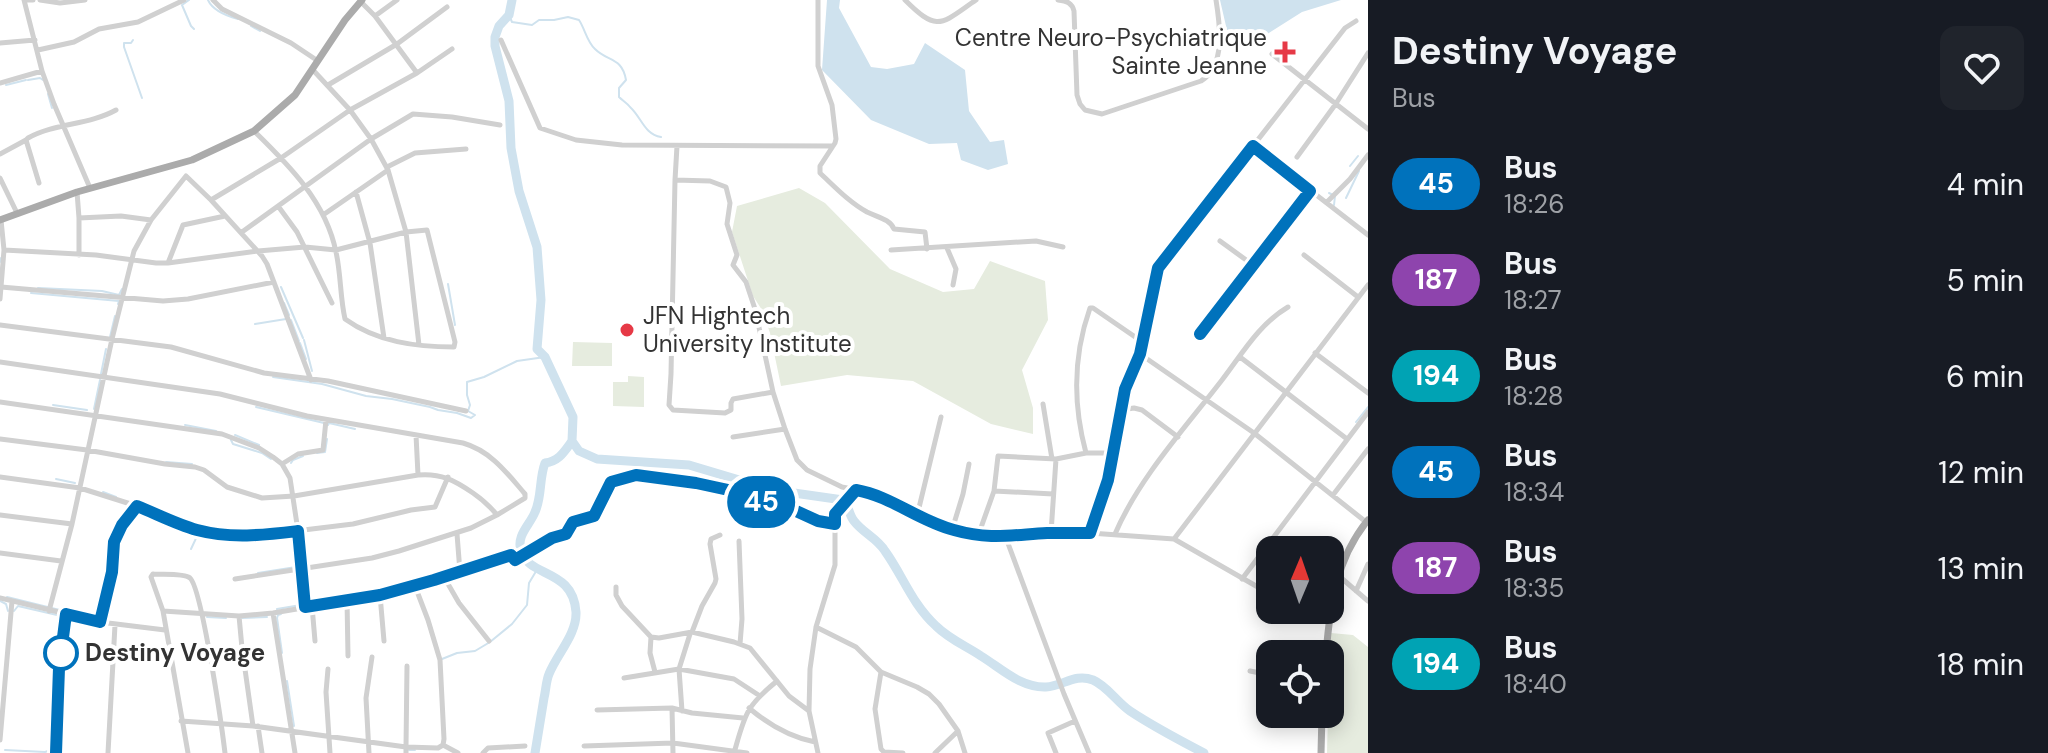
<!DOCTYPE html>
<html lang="fr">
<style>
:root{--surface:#171b24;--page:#20242c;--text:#f1f3f6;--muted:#9ea1a6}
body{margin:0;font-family:"DM Sans",sans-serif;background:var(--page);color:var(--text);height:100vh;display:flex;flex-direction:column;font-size:30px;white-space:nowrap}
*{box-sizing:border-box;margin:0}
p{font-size:26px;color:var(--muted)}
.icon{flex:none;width:44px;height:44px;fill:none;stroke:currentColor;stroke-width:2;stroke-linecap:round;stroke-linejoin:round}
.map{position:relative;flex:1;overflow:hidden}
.drawer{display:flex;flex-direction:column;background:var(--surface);width:680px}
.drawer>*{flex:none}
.badge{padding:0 16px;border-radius:26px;font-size:28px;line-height:52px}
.needle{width:52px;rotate:2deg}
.controls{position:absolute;left:1256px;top:536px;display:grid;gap:16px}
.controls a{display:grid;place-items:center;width:88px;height:88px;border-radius:16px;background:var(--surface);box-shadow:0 4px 20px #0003;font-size:40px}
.map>.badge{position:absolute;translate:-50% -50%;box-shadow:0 0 0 4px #fff}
.round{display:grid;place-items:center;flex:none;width:84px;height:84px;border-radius:16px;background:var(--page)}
.summary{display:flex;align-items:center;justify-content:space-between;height:136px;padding:0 24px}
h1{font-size:38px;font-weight:700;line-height:60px}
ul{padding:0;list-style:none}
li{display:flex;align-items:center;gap:24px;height:96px;padding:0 24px}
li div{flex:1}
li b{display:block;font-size:30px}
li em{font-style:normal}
li .badge{min-width:88px;font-weight:700;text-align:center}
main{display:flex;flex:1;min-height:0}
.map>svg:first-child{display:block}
</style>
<main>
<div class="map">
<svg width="1368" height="753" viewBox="0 0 1368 753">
<rect width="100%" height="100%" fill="#fff"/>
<path fill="#e6ecdf" d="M799 188 825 203 890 269 943 292 974 289 990 261 1045 281 1048 320 1022 370 1033 408V434L991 424 913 381 847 375 781 386 770 333 762 310 753 296 732 232 737 206Z
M573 342 612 343V366H572Z
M628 376 644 377V407L613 406V382H628Z
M1331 633 1353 635 1368 647V753H1327L1328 714H1330Z"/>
<path fill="#cfe2ee" d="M827 0H840L839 8 871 67 887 69 914 64 925 43 965 70 969 111 990 142 1004 140 1008 164 988 170 961 160 957 143 929 144 871 120 822 70Z
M1220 0H1341L1302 12 1258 40 1229 39Z"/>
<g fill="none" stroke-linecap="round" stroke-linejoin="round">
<path stroke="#cfe2ee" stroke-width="2" d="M189 0 182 5 191 26 194 29
M208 0C213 11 227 16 238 19
M509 15 512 22 532 25 539 20H554L568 17 579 20C585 29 587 42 595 49 608 62 622 57 626 80L619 88V97C623 101 627 103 630 107 642 118 644 134 661 137
M251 26 260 31
M133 40 131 43H124V47L142 98
M28 80 40 78 43 80
M6 85 26 80
M48 94 52 108
M1350 166 1358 156
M1329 193 1335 196 1334 205
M1346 198 1359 171
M0 262V258
M448 284 455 325
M281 287 303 338
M38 288 102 291 119 295 122 289
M31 293 119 301 118 304
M284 303 289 315
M291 320 299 341
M255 324 286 319
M110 337 115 316
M304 340 312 371
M300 343 306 359
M101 374 106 349
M273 377 322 384 366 396 392 399 430 407 438 410 457 413 471 418 475 415 468 411 470 405 467 395V382L484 377 517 361 545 357
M53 405 87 410
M256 407 324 423
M94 409 100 380
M1356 422 1368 407
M185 425 216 431
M328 425 329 423 355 429
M235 435 259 445
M231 440 233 444 262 453 271 459
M317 453 325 452 327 439
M166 462 192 464
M291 463 293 460 303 456
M56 479 75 483
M103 492 116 497
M157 518 175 525
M191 525 204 529
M204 533 238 539H255
M191 549 199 532
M258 573 296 567
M7 597 76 614
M0 601 6 604 8 611
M277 609 301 605
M14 611 18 606 57 615 62 618V628
M281 614 278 615 277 618 282 653
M207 617 226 618
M242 618 267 617
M66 638 68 622 73 620
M442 659 457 653 475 651 490 642 512 624 527 605 529 583 538 568
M61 677 66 643
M287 681 294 726
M54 699 57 668
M53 722 54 701
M53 730V724
M52 744 53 733
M5 750 45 752 51 750
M409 750H415"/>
<path stroke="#cfe2ee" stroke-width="9" d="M512 0 509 15 499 26 495 37V46L509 101 511 148 519 191 537 247 541 300 537 349 545 357 573 417 572 441 579 451 597 459 689 465 773 490 843 500C849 506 849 515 854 521 863 533 877 538 885 551 903 576 912 604 936 626 949 639 966 646 981 656 1002 669 1021 688 1046 687 1063 686 1075 673 1093 680 1107 686 1117 702 1130 711 1154 727 1179 740 1204 753
M535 753C538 735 541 716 544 698 546 690 546 681 549 674 557 654 577 634 576 612 573 568 529 578 521 551 516 535 530 525 535 512 542 497 539 479 545 463 559 461 564 452 572 441"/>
<path stroke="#d0d0d0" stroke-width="5" d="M24 0 42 71 54 104 90 188
M24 0H33
M40 0 60 3 85 0
M213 0 222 9 291 43 318 61
M818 0V66L832 105 836 139 835 143 820 166V173C835 187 849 202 867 212 877 217 890 219 894 229L925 232 927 249
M905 0C938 33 941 24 976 0
M1058 0C1067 1 1072 3 1074 11L1077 95 1080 104 1085 110 1102 114 1201 81C1226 66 1220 25 1216 0
M361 2 375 16 417 73
M375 16 397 0
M501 40 540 128 576 140 622 145 833 146
M0 43 35 40
M38 50 74 42 99 29 138 22 184 0
M1272 54 1368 129
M313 70 350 110 371 139 388 170 406 232 419 345
M0 83 42 71
M328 85 397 44 447 7
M677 146 675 180 671 374 669 405 673 410 725 413 731 410V403L733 399 773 392
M1253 146 1368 235
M0 154 26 140
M1297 157 1335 105 1368 53
M387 167 415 153 466 149
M0 178 17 213
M675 180 710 181 726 187 730 203 727 224 737 255 733 265 746 282 755 309 773 392 785 429 797 460 807 470 842 487 867 492 887 500 938 525 978 536 1006 538 1051 533H1090L1174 539 1270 594
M39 183 26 140 28 138C55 123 89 125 116 110
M77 192 79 218V255
M356 192 370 243 384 338
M211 200 281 158 350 110 417 73 452 49
M1327 202 1350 179 1368 155
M278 206 297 232 332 303
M323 215 388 170
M79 218 121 216 151 220
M242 232 371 139 413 114 452 117 500 125
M1220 241 1253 265
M947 248 956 269 953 285
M4 250 96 255 156 263H168L258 251 305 247 336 250 406 232 427 230 455 342 454 347C416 347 377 342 345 319 340 297 341 274 336 252 326 202 289 165 254 131
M891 250 1036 241 1063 247
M1304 255 1358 297
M168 263 183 225 225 216
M1 287 163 301 188 299 274 282
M0 299 4 250 1 220
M0 325 171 347 264 373 328 381 466 411
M1200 334 1310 191
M1315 353 1368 393
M1140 354 1254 433 1366 522
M1240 357 1347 439
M0 362 220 394 307 416 463 443C491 451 507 473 525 494V498L497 515 471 528 399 551 372 558 235 579
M0 402 222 434 259 448 273 457 282 464 290 478 298 531 305 607
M1043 404 1052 459
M1121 410 1134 408 1142 410 1178 437
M416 435 418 475
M733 437 785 429
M0 439 87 450 165 464 195 467 204 470 227 487 262 498 294 496 418 475C441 473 454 480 473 493 483 500 489 505 497 515
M1086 453C1073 405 1073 356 1090 308H1093L1141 341
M282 464 298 454 323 450 326 420
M0 477 80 488 137 506 176 523 197 530 239 536H254L353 524 411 510 435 507 448 477
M994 491 1053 494
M1333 495 1368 449
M0 515 72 524
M917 516 941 417
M952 530 963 494 969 464
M1051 533 1056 459
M1090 533 1108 480 1125 389 1140 354 1158 268 1345 28 1356 21
M457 534 460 572
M1115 534C1139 478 1185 428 1222 380 1242 354 1259 324 1288 307
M978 536 994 491 998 456 1056 459 1086 453H1114
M1006 538 1064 694 1089 753
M1174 539 1368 285
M739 541 742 619 740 644
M0 553 61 561
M1339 576 1368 601
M444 577 459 603 489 641
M1242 579 1368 412
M616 587V595L622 606 651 637 659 638 692 632 734 642 750 648 789 696 809 711
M1356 591 1368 564
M380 595 384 641
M0 598 100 622 165 630
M347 600 348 656
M312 606 315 641
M1302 610 1329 623
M49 611 72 524 112 339 134 251 151 220 186 176 211 200 262 256 267 264 311 380
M163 611 239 616 273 613 380 595 434 580 511 555 515 560 552 538 566 534 573 522 594 516 611 482C619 481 626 475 635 475 645 475 656 479 666 480 701 485 740 488 770 508L783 505 818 521 835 524
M273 613 295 753
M239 616 242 648 253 726
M100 622 112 572 114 542 122 525 137 506
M816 627 856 647 881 672 917 687 929 694 939 704 958 731 965 753
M692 632 702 606 715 583 716 579 710 544 711 539 720 535
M651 637 650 653 655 672
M328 669 326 692 330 753
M1250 671 1270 675
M881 672 875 709 881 749 884 752 903 753
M624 678 679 669 734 679 760 696
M672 708 673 753
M749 708C769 725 789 737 815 742
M597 710 672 708 692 713 743 718
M682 711 679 669 690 634
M181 721 253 726 406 747 407 666
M258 726 262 753
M0 740 12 601
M443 745 458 753
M584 746 673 743 747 753
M56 753 59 668 66 614
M108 753 115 625
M188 753 163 611 151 577 153 574C161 575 184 573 190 578 202 589 222 728 225 753
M369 753 366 698 372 657
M406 753V747L438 748 443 745 444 739 440 660 428 620 415 586
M483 753 488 748 525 746
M734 753C745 715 745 707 777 681
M818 753 809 711 810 669 816 627 835 565V514L856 490
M935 753 958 731
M1056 753 1048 733 1075 721"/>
<path stroke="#ababab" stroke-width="7" d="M0 220 77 192 192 160 254 131 295 95 345 20 362 0
M1326 654C1330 605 1336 559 1368 520
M1321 753 1322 714"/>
</g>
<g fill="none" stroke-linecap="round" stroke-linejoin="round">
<g stroke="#fff" stroke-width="18">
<path id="line" d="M56 753 59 668 66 614 100 622 112 572 114 542 122 525 137 506C157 514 176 524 197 530 231 539 264 535 298 531L305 607 380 595 434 580 511 555 515 560 552 538 566 534 573 522 594 516 611 482 636 475 696 483 733 491 760 501 770 508 783 505 818 521 835 524V514L856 490C891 496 919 521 954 530 989 540 1011 535 1047 533 1061 533 1076 533 1090 533L1108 480 1125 389 1140 354 1158 268 1253 146 1310 191 1200 334"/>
</g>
<use href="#line" stroke="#0072bc" stroke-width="12"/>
</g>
<g fill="#e63946" stroke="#fff" stroke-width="3">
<path d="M1281 40h8v8h8v8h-8v8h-8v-8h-8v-8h8z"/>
<circle cx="627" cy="330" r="8"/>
</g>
<circle fill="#fff" stroke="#0072bc" stroke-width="4" cx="61" cy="653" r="16"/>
<g text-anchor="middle" stroke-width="8" stroke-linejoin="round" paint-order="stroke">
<g font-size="24" fill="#333" stroke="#fff" text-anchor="end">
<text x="1267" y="46">Centre Neuro-Psychiatrique<tspan x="1267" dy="28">Sainte Jeanne</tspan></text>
<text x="643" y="324" text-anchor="start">JFN Hightech<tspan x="643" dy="28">University Institute</tspan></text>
</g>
<g font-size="24" font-weight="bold" fill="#333" stroke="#fff" text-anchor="start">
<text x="85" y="661">Destiny Voyage</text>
</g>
</g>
</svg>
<div class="controls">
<a><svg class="needle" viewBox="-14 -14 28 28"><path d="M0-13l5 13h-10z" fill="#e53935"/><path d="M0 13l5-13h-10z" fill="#9ea1a6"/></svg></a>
<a><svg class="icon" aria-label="locate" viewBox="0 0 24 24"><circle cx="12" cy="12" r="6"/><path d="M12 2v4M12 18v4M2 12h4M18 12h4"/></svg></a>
</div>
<b class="badge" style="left:761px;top:502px;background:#0072bc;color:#fff">45</b>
</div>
<section class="drawer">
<div class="summary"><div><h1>Destiny Voyage</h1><p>Bus</p></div><a class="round"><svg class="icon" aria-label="heart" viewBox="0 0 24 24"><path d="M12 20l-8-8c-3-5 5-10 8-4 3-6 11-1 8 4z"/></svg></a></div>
<ul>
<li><span class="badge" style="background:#0072bc;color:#fff">45</span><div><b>Bus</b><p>18:26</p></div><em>4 min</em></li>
<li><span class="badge" style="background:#8e44ad;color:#fff">187</span><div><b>Bus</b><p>18:27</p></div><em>5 min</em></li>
<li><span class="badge" style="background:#00a3b4;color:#fff">194</span><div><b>Bus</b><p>18:28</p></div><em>6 min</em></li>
<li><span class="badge" style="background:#0072bc;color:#fff">45</span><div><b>Bus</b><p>18:34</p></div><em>12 min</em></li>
<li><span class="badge" style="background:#8e44ad;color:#fff">187</span><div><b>Bus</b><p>18:35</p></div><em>13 min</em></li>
<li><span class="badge" style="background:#00a3b4;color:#fff">194</span><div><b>Bus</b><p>18:40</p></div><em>18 min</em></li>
</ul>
</section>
</main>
